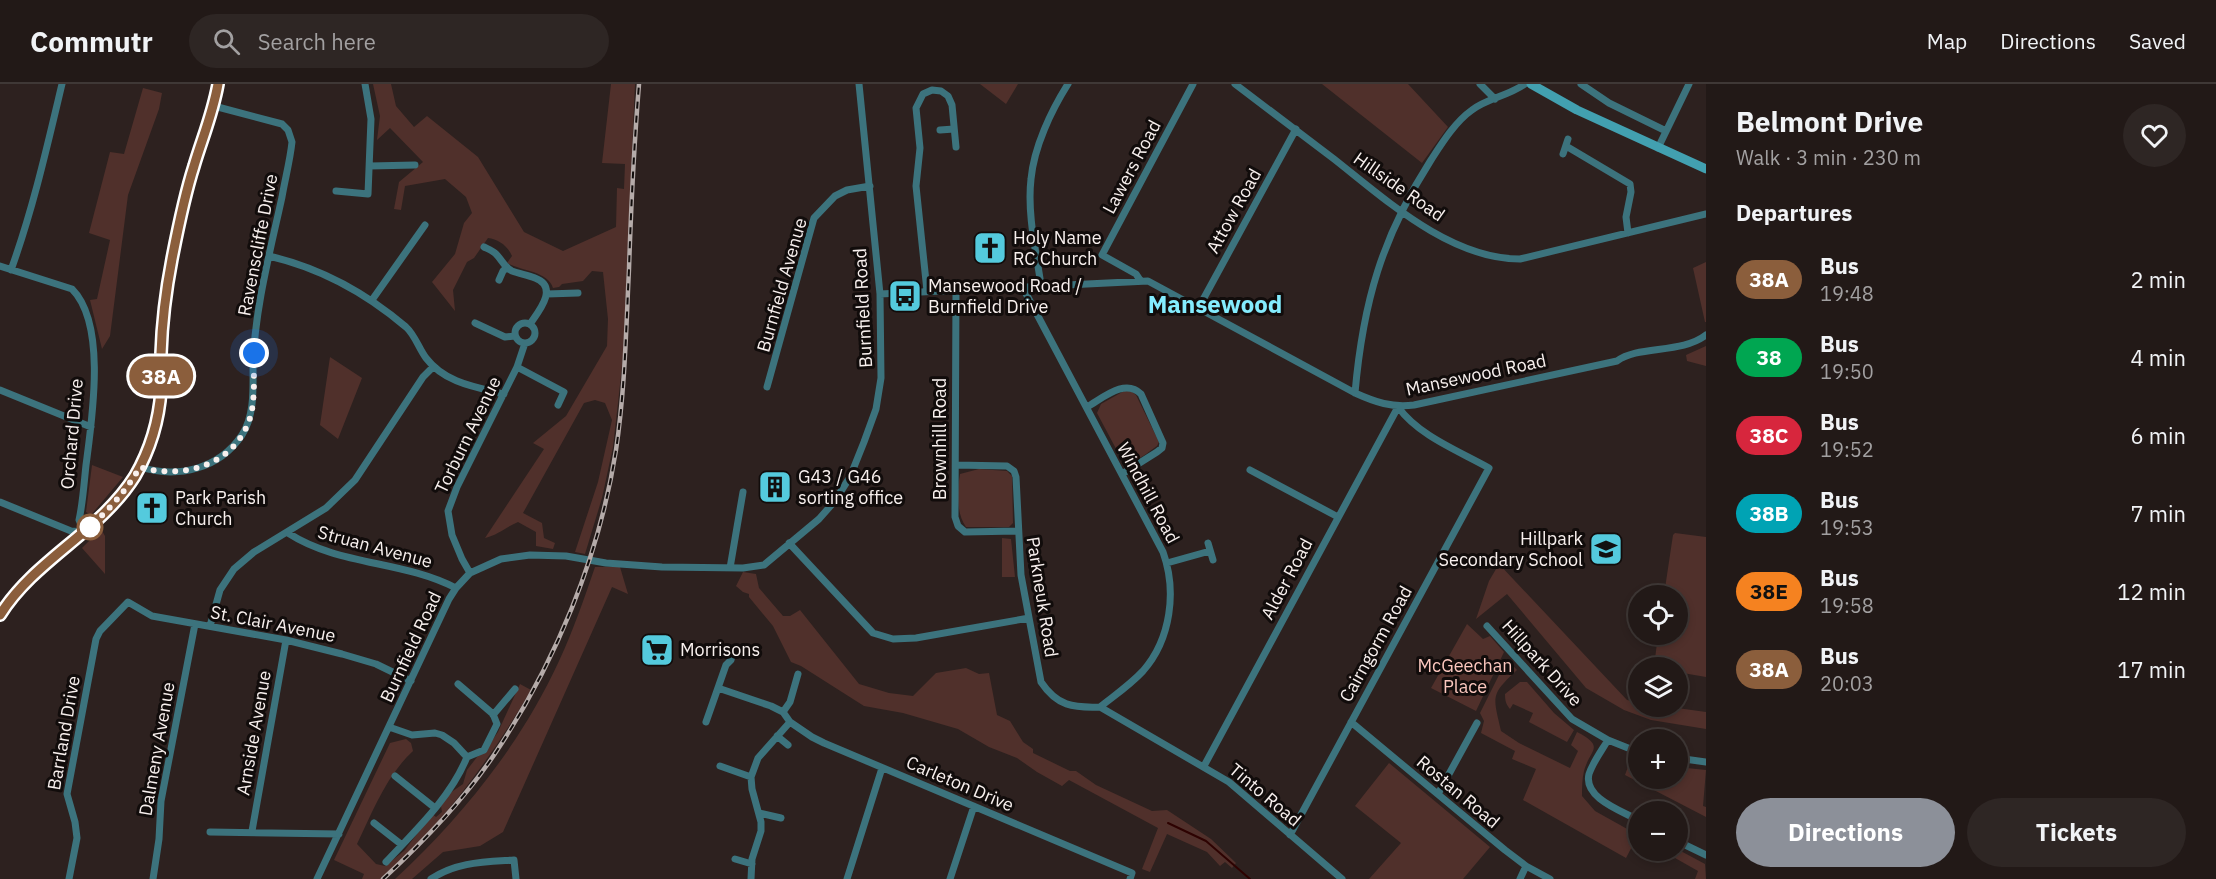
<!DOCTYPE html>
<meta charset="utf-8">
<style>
:root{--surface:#221917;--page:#2e2624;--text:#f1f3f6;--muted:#a2a0a1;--line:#3f3836;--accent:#8c9099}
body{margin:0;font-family:"IBM Plex Sans",sans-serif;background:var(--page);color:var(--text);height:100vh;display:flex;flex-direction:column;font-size:22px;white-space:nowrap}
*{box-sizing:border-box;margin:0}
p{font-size:20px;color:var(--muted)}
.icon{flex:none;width:33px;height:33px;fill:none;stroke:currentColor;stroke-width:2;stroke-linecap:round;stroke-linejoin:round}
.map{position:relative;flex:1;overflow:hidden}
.side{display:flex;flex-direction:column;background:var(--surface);width:510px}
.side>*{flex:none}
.badge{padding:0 12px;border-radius:20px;font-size:21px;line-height:39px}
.tools{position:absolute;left:1628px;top:501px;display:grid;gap:12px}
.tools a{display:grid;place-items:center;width:60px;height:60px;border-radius:50%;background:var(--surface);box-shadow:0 3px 9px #0003,0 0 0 2px var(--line);font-size:30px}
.you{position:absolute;width:30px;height:30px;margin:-15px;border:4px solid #fff;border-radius:50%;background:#1a73e8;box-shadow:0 0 0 9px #1a73e833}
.map>.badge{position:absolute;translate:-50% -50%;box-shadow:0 0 0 3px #fff}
h2{padding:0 30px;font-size:22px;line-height:54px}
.round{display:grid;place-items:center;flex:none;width:63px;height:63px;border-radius:32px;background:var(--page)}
.overview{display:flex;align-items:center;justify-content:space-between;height:102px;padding:0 30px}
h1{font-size:28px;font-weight:700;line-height:45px}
.cta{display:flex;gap:12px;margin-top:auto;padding:12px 30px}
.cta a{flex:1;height:69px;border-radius:36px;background:var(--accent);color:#fff;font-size:24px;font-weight:700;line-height:69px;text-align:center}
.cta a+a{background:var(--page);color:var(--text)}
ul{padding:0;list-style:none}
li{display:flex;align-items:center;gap:18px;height:78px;padding:0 30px}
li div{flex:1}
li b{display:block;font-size:22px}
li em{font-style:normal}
li .badge{min-width:66px;font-weight:700;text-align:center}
header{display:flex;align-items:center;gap:36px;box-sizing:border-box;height:84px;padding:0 30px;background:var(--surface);border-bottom:2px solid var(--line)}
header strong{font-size:28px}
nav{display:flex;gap:33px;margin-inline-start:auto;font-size:21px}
.search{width:420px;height:54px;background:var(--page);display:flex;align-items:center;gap:15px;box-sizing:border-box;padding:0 21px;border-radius:33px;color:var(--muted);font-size:22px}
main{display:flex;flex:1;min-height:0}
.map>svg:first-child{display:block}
</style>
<header>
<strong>Commutr</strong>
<div class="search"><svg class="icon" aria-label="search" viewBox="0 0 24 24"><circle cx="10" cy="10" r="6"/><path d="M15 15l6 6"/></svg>Search here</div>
<nav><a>Map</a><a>Directions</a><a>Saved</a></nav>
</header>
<main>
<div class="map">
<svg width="1706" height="795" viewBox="0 0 1706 795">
<rect width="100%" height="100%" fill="#2d211f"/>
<path fill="#50302b" d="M373 0H391L396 22 414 43 427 32 478 73 524 148 563 167 616 143 617 104 624 105 625 80 602 79 611 0H635L623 272 618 319 613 363 602 414 585 470 575 468 598 398 612 336 605 319 595 316 584 319 523 429 542 439 544 454 555 459 553 465 536 462V448L518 438C506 443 498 451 485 454L544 365 533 359 566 332 607 262 608 235 603 188 592 187 583 197 562 200 559 203 553 204C548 187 521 187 507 179L512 172C508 162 498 155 488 154L474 174 467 178 453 206 455 227 432 198 455 170 464 139 472 129 466 113 445 95 405 102 401 126 394 125 399 98 423 78 390 44 377 56 380 32Z
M980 0H1018L1006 20Z
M1322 0H1408L1448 43 1422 79Z
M143 4 162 9 159 25 128 111 110 252 102 265 90 216 97 215 110 156 89 149 110 68 124 70Z
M1706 178V238H1705L1693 184Z
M1706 262V282L1687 277 1686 271Z
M330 273 362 294 338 355 320 341Z
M1124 307H1131L1136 311 1159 358 1157 362C1147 369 1132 383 1122 376L1097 329 1101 320Z
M92 381 123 393 91 431 86 428Z
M979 385 1007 387 1012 392 1013 439 1009 443H966C956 429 957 406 960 390Z
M101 445 105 452V490L82 464Z
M1675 449 1706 453V593L1677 588V584L1654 583 1658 551 1677 550V512L1664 511 1673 451Z
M1002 454 1011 455 1015 493H1002Z
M1499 480 1627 616 1638 618V622L1670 623 1706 628V645L1651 636 1624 626 1586 604 1507 510 1476 535 1489 497Z
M595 483H620L628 510 612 503 503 748 480 762 443 768 412 795H395C461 734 521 660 559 577 573 547 584 515 595 483Z
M743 488 756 490 759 504 783 532H790L800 526 859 600 889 609 913 612 936 589 966 584 979 590 989 589 997 631 1010 637 1023 658 1033 665V669L1070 687H1076L1096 701 1152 727 1167 726 1211 755 1236 779 1232 784 1225 778 1220 782 1207 768 1167 750 1150 788 1142 785 1158 744 1069 696 1062 702 1037 688 1017 674 989 663 958 645 903 629 864 622 801 582 791 578 773 542 749 513V510L743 508 736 502Z
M1467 540 1483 555 1490 552 1504 568 1476 627 1431 604Z
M1507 575 1517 586C1490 611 1493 612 1501 647L1519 659 1570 684 1578 667 1571 661 1577 648C1606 663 1590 665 1584 687 1582 695 1582 704 1582 712L1595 727 1638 751 1626 774 1523 716 1536 685 1512 675 1515 667 1481 649 1484 637 1480 629Z
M1520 598H1527L1554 629 1574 646 1567 658 1529 638 1533 629 1513 620 1510 625C1506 620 1505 617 1505 610Z
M520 600 531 606C490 676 442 741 381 795H362L364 790 334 776 390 659 406 655 411 659 413 667C386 692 373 727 357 760L376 780 385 782 404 767 432 730 436 733 442 728 441 722 450 709 463 700 467 686 477 673 485 667 498 648Z
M1628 673 1638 677V694H1677V683L1706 686 1703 722 1706 723V733L1625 691 1629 680Z
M1389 679 1490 763 1463 795H1369L1401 759 1355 722Z
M1677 765 1705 780 1706 795H1695L1698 787 1668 770 1670 767Z"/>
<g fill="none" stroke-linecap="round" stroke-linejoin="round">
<path stroke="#2d0201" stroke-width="2" d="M1168 739 1206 757 1250 795"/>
<path stroke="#3c737d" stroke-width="7" d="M1235 0C1268 25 1301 50 1334 75 1386 116 1450 175 1520 175L1706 130
M1480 0 1495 15
M1581 0 1609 19 1666 47
M940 46 954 45
M1566 62 1630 100 1631 108 1626 133 1628 149
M1658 64 1689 0
M1563 70 1568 55
M370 82 415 81
M336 107 368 110 371 35 365 0
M484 163C488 165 493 167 496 170 502 176 505 184 512 187 520 190 528 191 535 194 559 203 539 227 530 240
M269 172C321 184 366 209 406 243 415 251 419 265 426 274 445 299 475 303 504 310
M0 182 72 205C107 240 92 335 86 381 84 399 83 418 79 436L84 448
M11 186C33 125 47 63 62 0
M499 196 503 187 507 183
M1140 196 1136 190 1102 171 1193 0
M1041 201C1036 167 1027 129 1031 95 1034 63 1051 27 1068 0
M1022 202 1163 468C1177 507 1171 555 1143 587 1130 601 1115 611 1100 623
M956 206 955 433 958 442 965 448 1017 447
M927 207 916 102 920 64 916 24 923 10 932 6 941 7 948 12 952 21 956 63
M547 210 578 209
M880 210 1148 197 1355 309C1375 318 1392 324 1414 321L1617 277C1638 261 1682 270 1706 251
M372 216 425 141
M1199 223 1296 45
M515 249a10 10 0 1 1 20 0a10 10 0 1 1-20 0Z
M475 239 505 253 515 252
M517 283 564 308 558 321
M767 303 814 134 835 112 847 106 870 102
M0 306 91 343
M1355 309C1363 218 1382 153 1431 76 1442 59 1455 38 1472 26 1488 14 1508 12 1525 0
M1087 323C1103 314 1125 294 1141 310L1163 359 1162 364 1157 368 1122 390
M956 381 1007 382 1014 387 1016 393 1021 491 1041 598C1057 622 1073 624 1100 623
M140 383C178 395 219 385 242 351 255 331 253 303 253 280 255 224 270 168 282 113 285 95 290 77 292 58L288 46 282 40 214 22
M1250 386 1338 433
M0 418 71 447 84 448
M288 449C339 482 402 476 456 504
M789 459 873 549 893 555 916 554 1029 534
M1208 459 1213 476
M1167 479 1210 467
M730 484 743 408
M470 489 462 475 452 451 448 427 457 403 517 283 525 259
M210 542 220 506 234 485 254 468 326 424 355 396 423 293 433 283
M1487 542 1572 635 1608 656 1638 668
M718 604 771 622 783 628 790 638 812 653 824 659 1132 789 1130 795
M1100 623 1229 698 1342 795
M783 628 790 618 798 590
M493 631 515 605
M706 638 726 581 731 576 734 564
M1351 638 1505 766 1526 782 1550 795
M389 643 412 651 435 649 442 651 454 659 467 673
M777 652 788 661
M1608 656C1602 666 1593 678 1589 690 1583 714 1622 727 1638 736
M1677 674 1706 678
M720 682 751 693
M1204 682 1398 323C1419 352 1459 367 1489 384L1290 751
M395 692 435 724
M1438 710 1477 639
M759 729 781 734
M374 739 402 761
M252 747 286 556
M210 748 339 750
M1677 757 1706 771
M735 775 752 780
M386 778C416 746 451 713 467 673L484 666 497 640 493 630 458 600
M69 795 77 754 75 738 67 710 96 555 100 547 128 518 152 532 286 556 342 570 376 580 411 597
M153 795 159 755 161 717 195 540
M317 795 449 515 456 504 470 489 501 475 530 471 566 472 606 479 662 483 743 484 764 481 819 435 834 418 850 393 864 358 876 325 881 294 880 210 859 0
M431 795C456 778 484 778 514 776L516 795
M751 795 752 775 761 747V738L752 705 751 693 758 674 790 638
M847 795 882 684
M950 795 974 722
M1520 795 1526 782"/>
<path stroke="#42a0b0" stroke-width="9" d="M1531 0 1577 26 1706 85
M0 531C33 479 92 453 128 403 148 375 158 341 161 306 162 294 160 282 161 270 162 238 166 206 172 175 178 144 184 113 194 82 202 55 213 29 218 0"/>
<g stroke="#b5aba9" stroke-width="4.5">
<path id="rail" d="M383 795C423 758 463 717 494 671 555 580 599 474 616 366 625 306 626 246 629 185 631 123 634 62 639 0"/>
</g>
<use href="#rail" stroke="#110c0b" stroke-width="2" stroke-dasharray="7" stroke-linecap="butt"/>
</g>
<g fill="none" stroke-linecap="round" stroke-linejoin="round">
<g stroke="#fff" stroke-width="14">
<path id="line" d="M0 531C35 475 100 448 135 392 150 366 159 336 161 306 162 294 160 282 161 270 162 238 166 206 172 175 178 144 184 113 194 82 202 55 213 29 218 0"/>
</g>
<use href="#line" stroke="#8b5e3c" stroke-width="9"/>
<path stroke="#f8f0ee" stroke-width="6" stroke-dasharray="0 10.8" d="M90 443 84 448C107 428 124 410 140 383 183 396 235 381 250 334 256 315 253 289 254 269"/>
</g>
<defs>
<g id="church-square" transform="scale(1.725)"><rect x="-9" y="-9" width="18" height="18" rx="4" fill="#54cadd" stroke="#110c0b"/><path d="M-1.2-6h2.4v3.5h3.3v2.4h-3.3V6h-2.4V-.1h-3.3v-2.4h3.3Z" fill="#111"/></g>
<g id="bus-square" transform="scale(1.725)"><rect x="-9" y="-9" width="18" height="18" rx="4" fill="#54cadd" stroke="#110c0b"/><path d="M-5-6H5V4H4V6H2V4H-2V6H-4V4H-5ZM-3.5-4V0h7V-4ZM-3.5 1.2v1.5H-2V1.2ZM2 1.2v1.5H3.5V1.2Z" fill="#111"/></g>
<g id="building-square" transform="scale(1.725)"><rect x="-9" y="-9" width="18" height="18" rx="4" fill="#54cadd" stroke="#110c0b"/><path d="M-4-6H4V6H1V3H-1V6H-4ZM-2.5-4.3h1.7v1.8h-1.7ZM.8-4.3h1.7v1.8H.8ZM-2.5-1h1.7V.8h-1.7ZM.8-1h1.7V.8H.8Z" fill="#111"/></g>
<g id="school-square" transform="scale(1.725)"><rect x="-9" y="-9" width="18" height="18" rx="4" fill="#54cadd" stroke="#110c0b"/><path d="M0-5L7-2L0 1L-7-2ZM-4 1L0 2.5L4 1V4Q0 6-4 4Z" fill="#111"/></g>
<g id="supermarket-square" transform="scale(1.725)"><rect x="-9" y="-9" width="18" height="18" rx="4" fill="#54cadd" stroke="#110c0b"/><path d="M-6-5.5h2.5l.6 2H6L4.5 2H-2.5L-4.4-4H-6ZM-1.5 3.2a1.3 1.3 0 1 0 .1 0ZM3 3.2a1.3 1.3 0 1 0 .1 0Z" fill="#111"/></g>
</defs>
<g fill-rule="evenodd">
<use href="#church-square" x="990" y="164"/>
<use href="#bus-square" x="905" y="212"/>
<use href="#building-square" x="775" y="403"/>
<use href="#church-square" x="152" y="424"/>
<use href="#school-square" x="1606" y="465"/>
<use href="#supermarket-square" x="657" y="566"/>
</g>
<circle fill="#fff" stroke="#8b5e3c" stroke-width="3" cx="90" cy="443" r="12"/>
<g text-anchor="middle" stroke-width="6" stroke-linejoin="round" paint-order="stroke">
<g font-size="18" fill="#f8f0ee" stroke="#110c0b">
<text transform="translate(1132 83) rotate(-62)" y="6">Lawers Road</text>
<text transform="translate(1399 103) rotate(35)" y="6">Hillside Road</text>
<text transform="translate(1234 127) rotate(-61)" y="6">Attow Road</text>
<text transform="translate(258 161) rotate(-79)" y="6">Ravenscliffe Drive</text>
<text transform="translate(782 201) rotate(-74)" y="6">Burnfield Avenue</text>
<text transform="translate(863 224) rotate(-93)" y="6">Burnfield Road</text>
<text transform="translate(1476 291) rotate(-12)" y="6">Mansewood Road</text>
<text transform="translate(72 350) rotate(-85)" y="6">Orchard Drive</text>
<text transform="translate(468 351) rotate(-64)" y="6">Torburn Avenue</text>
<text transform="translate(940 355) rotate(-90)" y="6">Brownhill Road</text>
<text transform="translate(1148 409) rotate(62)" y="6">Windhill Road</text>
<text transform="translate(375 463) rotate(15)" y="6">Struan Avenue</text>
<text transform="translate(1287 495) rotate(-62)" y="6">Alder Road</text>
<text transform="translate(1042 513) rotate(81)" y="6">Parkneuk Road</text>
<text transform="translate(273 540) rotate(11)" y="6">St. Clair Avenue</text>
<text transform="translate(1376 560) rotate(-61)" y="6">Cairngorm Road</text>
<text transform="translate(411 563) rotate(-65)" y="6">Burnfield Road</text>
<text transform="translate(1542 579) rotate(48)" y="6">Hillpark Drive</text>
<text transform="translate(64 649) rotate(-80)" y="6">Barrland Drive</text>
<text transform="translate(254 649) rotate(-80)" y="6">Arnside Avenue</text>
<text transform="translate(157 665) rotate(-80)" y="6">Dalmeny Avenue</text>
<text transform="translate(960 700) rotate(23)" y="6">Carleton Drive</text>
<text transform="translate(1458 708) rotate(40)" y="6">Rostan Road</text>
<text transform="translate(1265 711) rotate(40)" y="6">Tinto Road</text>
</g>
<g font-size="18" fill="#f8f0ee" stroke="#110c0b" text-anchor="start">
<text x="1013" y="160">Holy Name<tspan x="1013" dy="21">RC Church</tspan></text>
<text x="928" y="208">Mansewood Road /<tspan x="928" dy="21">Burnfield Drive</tspan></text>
<text x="798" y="399">G43 / G46<tspan x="798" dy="21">sorting office</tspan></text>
<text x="175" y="420">Park Parish<tspan x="175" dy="21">Church</tspan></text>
<text x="1583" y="461" text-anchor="end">Hillpark<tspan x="1583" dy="21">Secondary School</tspan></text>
<text x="680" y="572">Morrisons</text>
</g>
<g font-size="18" fill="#fbc7be" stroke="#110c0b">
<text x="1465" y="588">McGeechan<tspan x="1465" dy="21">Place</tspan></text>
</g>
<g font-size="24" font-weight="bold" fill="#84ecfe" stroke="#110c0b">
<text x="1215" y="229">Mansewood</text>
</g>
</g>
</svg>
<div class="tools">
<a><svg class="icon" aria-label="locate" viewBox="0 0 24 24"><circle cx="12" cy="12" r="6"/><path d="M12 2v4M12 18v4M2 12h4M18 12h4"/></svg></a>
<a><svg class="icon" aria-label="layers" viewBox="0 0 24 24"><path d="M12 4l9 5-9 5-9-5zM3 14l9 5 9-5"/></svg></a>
<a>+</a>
<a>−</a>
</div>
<div class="you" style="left:254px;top:269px"></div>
<b class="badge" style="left:161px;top:292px;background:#8b5e3c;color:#fff">38A</b>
</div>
<section class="side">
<div class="overview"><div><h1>Belmont Drive</h1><p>Walk · 3 min · 230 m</p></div><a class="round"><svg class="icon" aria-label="heart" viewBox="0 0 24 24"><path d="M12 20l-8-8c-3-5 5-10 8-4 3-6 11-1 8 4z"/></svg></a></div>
<h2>Departures</h2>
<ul>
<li><span class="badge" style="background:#8b5e3c;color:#fff">38A</span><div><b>Bus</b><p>19:48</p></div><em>2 min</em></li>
<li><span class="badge" style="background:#00a651;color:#fff">38</span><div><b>Bus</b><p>19:50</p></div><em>4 min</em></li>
<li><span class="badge" style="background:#d7263d;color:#fff">38C</span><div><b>Bus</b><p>19:52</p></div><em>6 min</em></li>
<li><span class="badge" style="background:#00a3b4;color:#fff">38B</span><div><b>Bus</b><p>19:53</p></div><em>7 min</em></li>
<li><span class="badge" style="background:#f58220;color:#111">38E</span><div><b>Bus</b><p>19:58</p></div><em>12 min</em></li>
<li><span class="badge" style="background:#8b5e3c;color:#fff">38A</span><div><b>Bus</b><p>20:03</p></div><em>17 min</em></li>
</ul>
<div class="cta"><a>Directions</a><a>Tickets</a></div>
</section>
</main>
